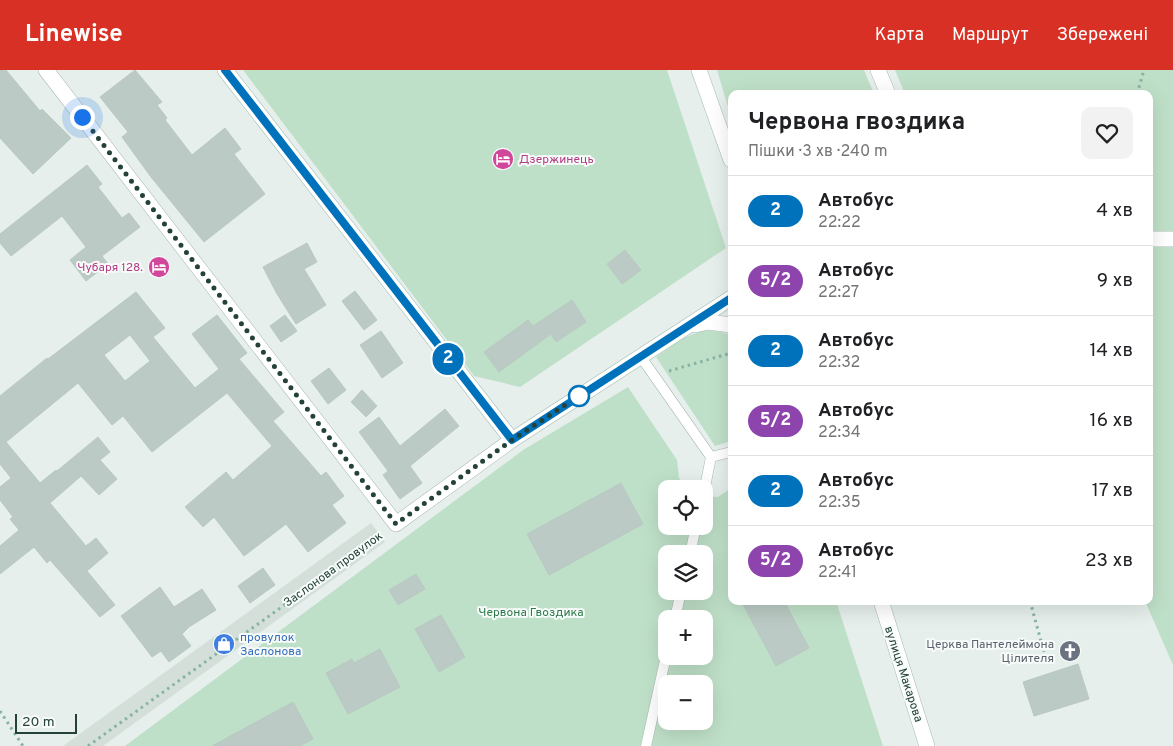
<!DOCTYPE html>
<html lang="uk">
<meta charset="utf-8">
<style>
:root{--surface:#fff;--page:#f2f2f2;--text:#202124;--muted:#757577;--line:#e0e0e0;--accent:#d93025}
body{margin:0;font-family:Overpass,sans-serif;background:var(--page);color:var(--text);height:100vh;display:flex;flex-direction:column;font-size:19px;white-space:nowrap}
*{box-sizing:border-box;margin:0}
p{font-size:16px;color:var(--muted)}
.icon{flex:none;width:28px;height:28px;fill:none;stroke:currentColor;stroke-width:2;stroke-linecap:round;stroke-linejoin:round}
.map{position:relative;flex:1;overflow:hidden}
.drawer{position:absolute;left:728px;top:20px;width:425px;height:515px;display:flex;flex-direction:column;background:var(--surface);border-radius:10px;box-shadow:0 5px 20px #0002}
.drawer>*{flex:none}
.badge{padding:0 10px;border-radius:16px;font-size:18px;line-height:32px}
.buttons{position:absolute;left:658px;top:410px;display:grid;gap:10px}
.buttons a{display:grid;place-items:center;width:55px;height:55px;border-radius:10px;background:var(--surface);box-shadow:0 5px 20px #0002;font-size:25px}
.scale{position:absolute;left:15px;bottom:12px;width:62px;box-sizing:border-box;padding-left:5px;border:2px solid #24423a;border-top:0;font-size:14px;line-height:18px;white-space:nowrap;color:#24423a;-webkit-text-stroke:4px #f7fbf9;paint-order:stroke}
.you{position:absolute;width:25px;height:25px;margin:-12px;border:4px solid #fff;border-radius:50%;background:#1a73e8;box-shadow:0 0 0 8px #1a73e833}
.map>.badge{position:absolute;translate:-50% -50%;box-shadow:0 0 0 2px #fff}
.round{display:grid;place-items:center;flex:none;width:52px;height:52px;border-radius:10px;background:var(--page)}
.head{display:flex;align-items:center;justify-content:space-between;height:85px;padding:0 20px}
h1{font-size:24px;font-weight:700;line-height:38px}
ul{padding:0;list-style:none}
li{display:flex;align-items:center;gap:15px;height:70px;padding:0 20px;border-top:1px solid var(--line)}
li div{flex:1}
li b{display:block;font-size:19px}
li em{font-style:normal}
li .badge{min-width:55px;font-weight:700;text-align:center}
header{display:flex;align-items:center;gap:30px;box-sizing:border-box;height:70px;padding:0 25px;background:var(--accent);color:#fff}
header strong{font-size:24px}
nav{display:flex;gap:28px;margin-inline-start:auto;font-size:18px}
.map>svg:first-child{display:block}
</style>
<header>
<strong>Linewise</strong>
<nav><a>Карта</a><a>Маршрут</a><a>Збережені</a></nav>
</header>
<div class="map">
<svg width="1173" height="676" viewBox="0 0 1173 676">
<rect width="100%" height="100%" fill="#e6efeb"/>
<path fill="#d4dfda" d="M371 453 385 472 103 676H63Z"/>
<path fill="#bfe0c8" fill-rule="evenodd" d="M243 0H667L726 178 520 317 474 306Z
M717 0H864L874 24H731V47Z
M895 0H1173V595L1145 531H1149V24H905Z
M704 260 721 262 731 265V371L715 376 656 287 683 268Z
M628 317 677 390 679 408 686 419H666V456H704V426L718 427 731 418V531H836L883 676H125L523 380ZM666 484H704V521H666ZM666 549H704V586H666ZM666 614H704V651H666Z"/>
<path fill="#bbcac4" stroke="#b8c9c2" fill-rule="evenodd" d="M0 0H6L40 41 42 39 71 68 33 104 0 68Z
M135 0 162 32 157 35 167 48 165 50 192 85 225 58 241 79 234 84 265 124 204 172 151 107 122 67 128 62 100 27Z
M87 95 102 114 98 117 122 148 129 143 140 157 102 186 108 194 86 211 70 190 86 177 62 146 11 186 0 173V164Z
M307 173 317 192 304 199 326 235 296 254 277 224 263 197Z
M625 180 641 200 622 214 607 194Z
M355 221 377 250 364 260 342 231Z
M136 222 165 258 153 267 195 318 219 299 192 264 217 245 247 283 239 289 284 342 273 351 321 406 326 402 344 426 332 435 346 453 308 482 286 454 244 486 214 447 203 457 185 437 226 402 233 410 272 376 227 323 152 382 123 346 112 355 78 313 6 372 40 413 56 400 57 401 98 367 110 382 100 390 117 409 99 425 81 406 50 433 86 476 96 468 108 483 87 501 115 535 100 547 50 490 47 493 34 477 0 504V476L19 460 10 449 13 447 0 430V417L11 408 0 394V326L47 288 48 289ZM130 265 150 291 125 311 104 285Z
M572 230 586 252 556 272 551 264 499 302 484 282 528 250 533 256Z
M285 245 297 261 281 272 270 256Z
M381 261 403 293 382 308 360 275Z
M329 298 346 320 328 334 311 311Z
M362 320 377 336 366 347 351 332Z
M445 339 459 356 410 396 422 413 400 429 383 405 388 401 359 362 379 347 400 376Z
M621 413 643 454 549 505 527 464Z
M263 498 275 515 250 533 238 516Z
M416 504 425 519 398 535 389 520Z
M160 517 174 537 202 519 216 540 189 557 182 564 191 576 169 592 161 581 152 587 121 546Z
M741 531H784L809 578 776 596Z
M441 545 465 587 439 602 415 559Z
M380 579 400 617 348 644 326 603 352 589 354 593Z
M1078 594 1089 629 1034 646 1023 612Z
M293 632 313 669 300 676H212Z"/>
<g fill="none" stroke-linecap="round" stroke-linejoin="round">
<g stroke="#a8b8b2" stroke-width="11">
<path id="service" d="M641 287 711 387 731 382
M704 422 711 387
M690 484 696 456
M675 549 681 521
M646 676 666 586"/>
</g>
<g stroke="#a8b8b2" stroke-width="16">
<path id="pedestrian" d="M1149 169H1173"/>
</g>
<g stroke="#a8b8b2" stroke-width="16">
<path id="minor" d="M46 0 396 454 512 370
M878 0 888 24"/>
</g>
<g stroke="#a4bbb3" stroke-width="16">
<path id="secondary" d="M225 0 512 370 731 228
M699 0 731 90
M695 255 708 252 731 255
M881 531 927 676"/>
</g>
<path stroke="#86b3a5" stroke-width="3" stroke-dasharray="2.5 4" stroke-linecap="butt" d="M1137 24 1144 0
M669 301 731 283
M1030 531 1044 582
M0 641 23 676
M88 676 382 465"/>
<use href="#service" stroke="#fff" stroke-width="10"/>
<use href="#pedestrian" stroke="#fff" stroke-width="15"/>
<use href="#minor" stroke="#fff" stroke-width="15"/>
<use href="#secondary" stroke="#fff" stroke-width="15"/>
</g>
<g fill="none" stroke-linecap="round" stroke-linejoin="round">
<g stroke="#fff" stroke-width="11">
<path id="line" d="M225 0 512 370 731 228"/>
</g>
<use href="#line" stroke="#0072bc" stroke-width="8"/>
<path stroke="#24423a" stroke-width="5" stroke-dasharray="0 9" d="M82 47 396 454 512 370 579 326"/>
</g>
<defs>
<g id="hotel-disc" transform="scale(1.125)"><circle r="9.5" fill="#d1479c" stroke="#f7fbf9"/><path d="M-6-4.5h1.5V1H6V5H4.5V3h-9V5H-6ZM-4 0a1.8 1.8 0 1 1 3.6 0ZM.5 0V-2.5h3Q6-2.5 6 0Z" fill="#fff"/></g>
<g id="shop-disc" transform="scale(1.125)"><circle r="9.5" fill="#3f7fe0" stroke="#f7fbf9"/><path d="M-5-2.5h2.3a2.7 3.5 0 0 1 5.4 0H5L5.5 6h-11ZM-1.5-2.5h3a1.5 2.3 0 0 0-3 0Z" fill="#fff"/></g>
<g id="church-disc" transform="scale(1.125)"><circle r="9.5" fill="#6b7280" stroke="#f7fbf9"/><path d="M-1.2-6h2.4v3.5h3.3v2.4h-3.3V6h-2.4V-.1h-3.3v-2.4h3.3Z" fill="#fff"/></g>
</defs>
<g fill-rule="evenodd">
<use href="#hotel-disc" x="503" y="89"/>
<use href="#hotel-disc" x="159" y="197"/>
<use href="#shop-disc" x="224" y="574"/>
<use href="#church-disc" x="1070" y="581"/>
</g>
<circle fill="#fff" stroke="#0072bc" stroke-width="2.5" cx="579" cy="326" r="10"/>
<g text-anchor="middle" stroke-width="4" stroke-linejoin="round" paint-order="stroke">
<g font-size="12" fill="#b23c85" stroke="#f7fbf9" text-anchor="start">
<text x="519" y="93">Дзержинець</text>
<text x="143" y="201" text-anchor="end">Чубаря 128.</text>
</g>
<g font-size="12" fill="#24423a" stroke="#f7fbf9">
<text transform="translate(333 499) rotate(-36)" y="4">Заслонова провулок</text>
<text transform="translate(904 604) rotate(72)" y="4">вулиця Макарова</text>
</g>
<g font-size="12" fill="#2d7a4b" stroke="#f7fbf9">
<text x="531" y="546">Червона Гвоздика</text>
</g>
<g font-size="12" fill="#366cbe" stroke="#f7fbf9" text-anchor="start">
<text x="240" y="571">провулок<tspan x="240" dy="14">Заслонова</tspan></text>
</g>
<g font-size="12" fill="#5b616d" stroke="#f7fbf9" text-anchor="end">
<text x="1054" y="578">Церква Пантелеймона<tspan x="1054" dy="14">Цілителя</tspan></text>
</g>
</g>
</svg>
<div class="buttons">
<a><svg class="icon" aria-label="locate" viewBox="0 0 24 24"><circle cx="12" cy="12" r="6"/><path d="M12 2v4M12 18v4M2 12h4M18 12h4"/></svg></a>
<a><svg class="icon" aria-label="layers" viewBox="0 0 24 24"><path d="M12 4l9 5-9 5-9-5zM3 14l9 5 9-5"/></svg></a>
<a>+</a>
<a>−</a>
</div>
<div class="scale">20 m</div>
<div class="you" style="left:82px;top:47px"></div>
<b class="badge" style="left:448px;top:289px;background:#0072bc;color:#fff">2</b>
<section class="drawer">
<div class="head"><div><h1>Червона гвоздика</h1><p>Пішки · 3 хв · 240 m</p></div><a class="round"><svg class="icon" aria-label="heart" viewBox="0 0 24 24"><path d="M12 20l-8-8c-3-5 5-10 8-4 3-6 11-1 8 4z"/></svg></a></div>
<ul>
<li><span class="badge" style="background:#0072bc;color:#fff">2</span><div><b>Автобус</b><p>22:22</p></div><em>4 хв</em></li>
<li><span class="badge" style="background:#8e44ad;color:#fff">5/2</span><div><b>Автобус</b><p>22:27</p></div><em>9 хв</em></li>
<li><span class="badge" style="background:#0072bc;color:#fff">2</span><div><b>Автобус</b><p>22:32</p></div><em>14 хв</em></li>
<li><span class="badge" style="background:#8e44ad;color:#fff">5/2</span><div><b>Автобус</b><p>22:34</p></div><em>16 хв</em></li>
<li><span class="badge" style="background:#0072bc;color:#fff">2</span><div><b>Автобус</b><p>22:35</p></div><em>17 хв</em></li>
<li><span class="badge" style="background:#8e44ad;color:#fff">5/2</span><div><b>Автобус</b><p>22:41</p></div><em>23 хв</em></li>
</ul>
</section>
</div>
